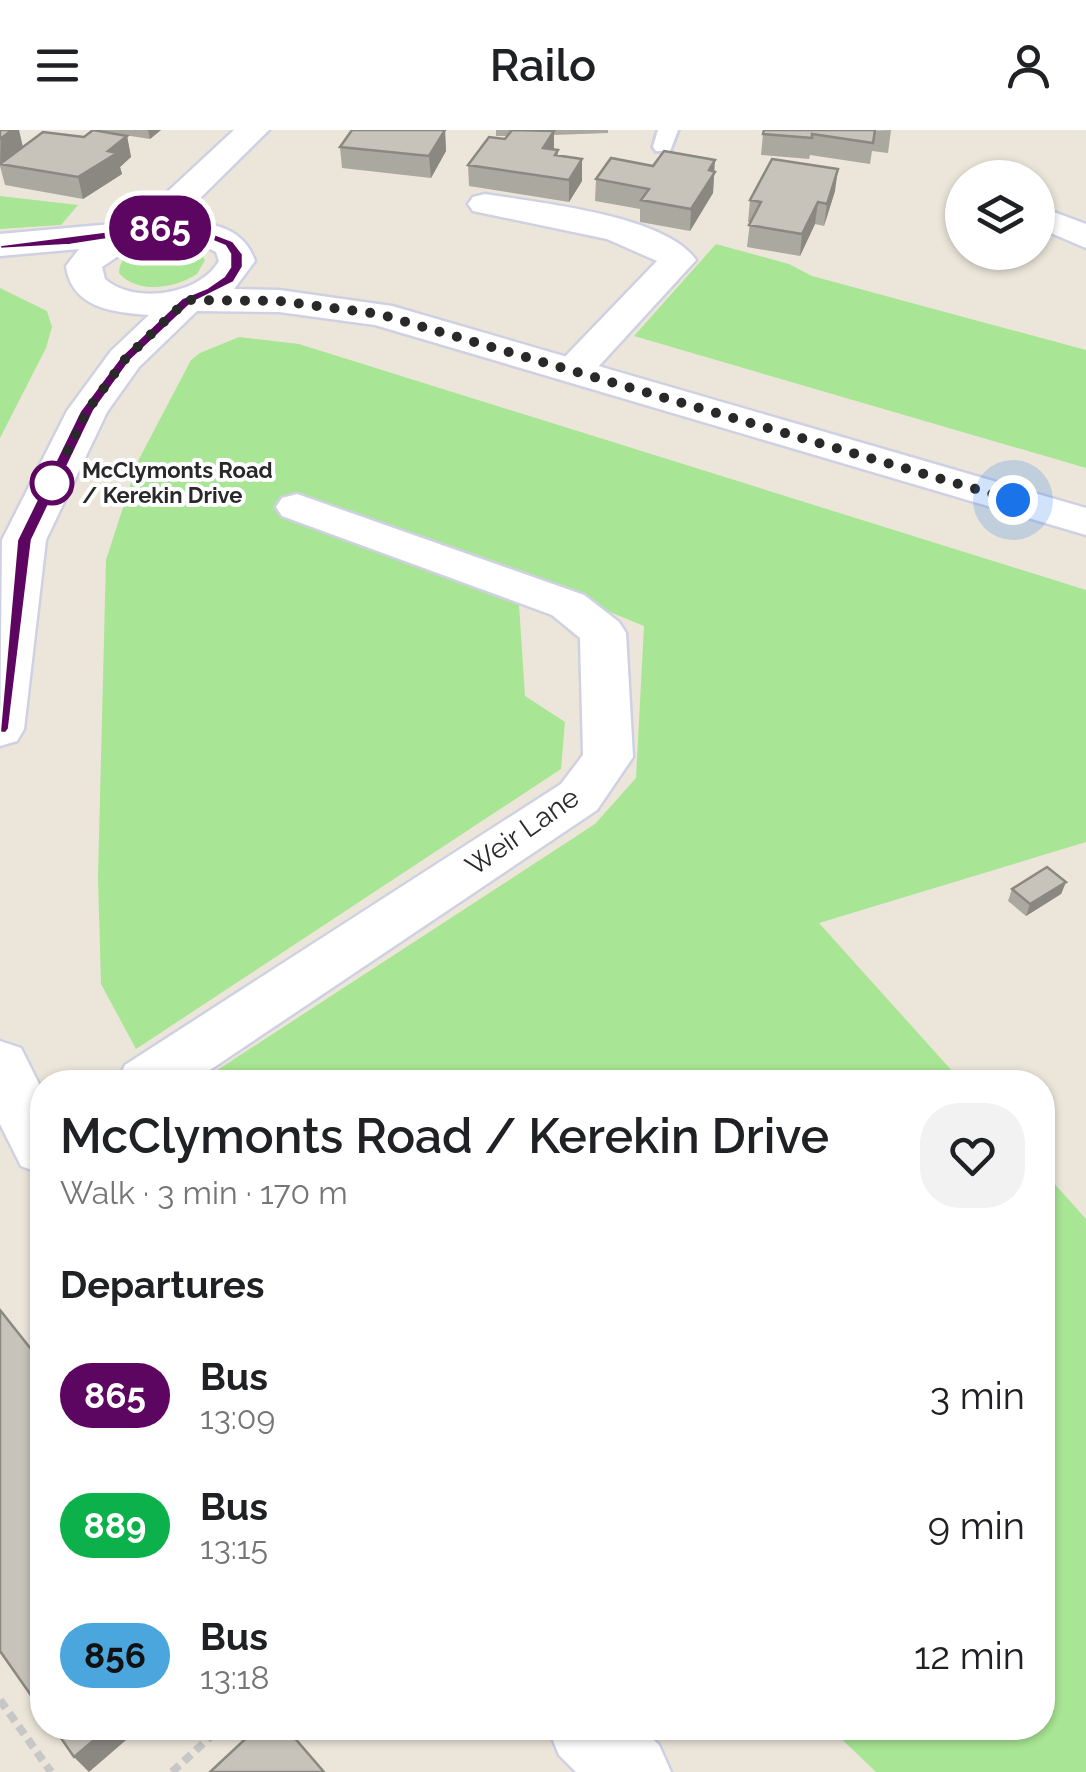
<!DOCTYPE html>
<meta charset="utf-8">
<style>
:root{--surface:#fff;--page:#f2f2f2;--text:#202124;--muted:#757577}
body{margin:0;font-family:Raleway,sans-serif;background:var(--page);color:var(--text);height:100vh;display:flex;flex-direction:column;font-size:38px;white-space:nowrap}
*{box-sizing:border-box;margin:0}
p{font-size:32px;color:var(--muted)}
.icon{flex:none;width:55px;height:55px;fill:none;stroke:currentColor;stroke-width:2;stroke-linecap:round;stroke-linejoin:round}
.map{position:relative;flex:1;overflow:hidden}
.sheet{position:absolute;left:30px;top:940px;width:1025px;height:670px;display:flex;flex-direction:column;background:var(--surface);border-radius:40px;box-shadow:0 2px 8px #0004}
.sheet>*{flex:none}
.badge{padding:0 20px;border-radius:32px;font-size:35px;line-height:65px}
.fabs{position:absolute;left:945px;top:30px;display:grid;gap:20px}
.fabs a{display:grid;place-items:center;width:110px;height:110px;border-radius:50%;background:var(--surface);box-shadow:0 2px 8px #0004;font-size:50px}
.you{position:absolute;width:50px;height:50px;margin:-25px;border:8px solid #fff;border-radius:50%;background:#1a73e8;box-shadow:0 0 0 15px #1a73e833}
.map>.badge{position:absolute;translate:-50% -50%;box-shadow:0 0 0 5px #fff}
h2{padding:0 30px;font-size:38px;line-height:90px}
.round{display:grid;place-items:center;flex:none;width:105px;height:105px;border-radius:40px;background:var(--page)}
.headline{display:flex;align-items:center;justify-content:space-between;height:170px;padding:0 30px}
h1{font-size:48px;font-weight:600;line-height:75px}
ul{padding:0;list-style:none}
li{display:flex;align-items:center;gap:30px;height:130px;padding:0 30px}
li div{flex:1}
li b{display:block;font-size:38px}
li em{font-style:normal}
li .badge{min-width:110px;font-weight:700;text-align:center}
header{display:flex;justify-content:space-between;align-items:center;height:130px;padding:0 30px;background:var(--surface);font-size:45px;font-weight:600}
.map>svg:first-child{display:block}
</style>
<header><svg class="icon" aria-label="menu" viewBox="0 0 24 24"><path d="M4 6h16M4 12h16M4 18h16"/></svg>Railo<svg class="icon" aria-label="person" viewBox="0 0 24 24"><circle cx="12" cy="8" r="4"/><path d="M4 21q1-7 8-7t8 7"/></svg></header>
<div class="map">
<svg width="1086" height="1642" viewBox="0 0 1086 1642">
<rect width="100%" height="100%" fill="#ece6da"/>
<path fill="#a8e594" d="M0 66 78 75 61 95 0 99Z
M169 113 201 124 205 130 197 144C175 158 138 165 119 143 120 118 149 115 169 113Z
M716 114 789 134 812 146 1086 220V338L634 206Z
M0 158 47 181 52 197 46 218 0 308Z
M239 207 299 214 1086 460V712L819 793 962 952H199L595 694 636 648 644 496 517 444 525 566 565 592 561 639 136 919 101 854 98 747 106 430 138 331 191 230 200 223Z
M1043 1041 1086 1089V1642H876L830 1598H1042Z"/>
<g fill="none" stroke-linecap="round" stroke-linejoin="round">
<g stroke="#cfd1e3" stroke-width="6">
<path id="lane" d="M658 0H678L670 21H656L653 17Z"/>
</g>
<g stroke="#cfd1e3" stroke-width="5">
<path id="street" d="M485 64C538 73 665 85 696 130L587 249 573 253 559 249 554 241 559 233 657 131 607 109 473 81 468 74 473 67Z
M1051 81 1086 94V118L1039 98 1038 85Z
M297 364 584 465 619 492 626 503 633 627 597 680 192 952H117L125 935 561 654 583 625 580 508 552 485 282 386 276 377 282 368Z"/>
</g>
<g stroke="#cfd1e3" stroke-width="5">
<path id="secondary" d="M234 0H269L179 89C212 94 243 96 255 131L234 159 279 160 392 176 1086 378V405L375 195 279 182 197 181 139 237 107 282 46 410 24 599 17 611 0 616 2 410 67 281 111 221 149 185C114 182 72 179 66 136L79 119 0 126V104L135 92ZM172 109 201 114 216 122 219 131C200 165 134 175 105 149L102 137 136 114Z
M0 911 21 918 42 960V1044L21 1036 0 994Z
M548 1598H641L659 1615 671 1642H576L559 1625Z"/>
</g>
<path stroke="#c7c7c7" stroke-width="8" stroke-dasharray="10 6" stroke-linecap="butt" d="M0 1570 51 1642
M172 1642 220 1598"/>
<use href="#lane" fill="#fff" fill-rule="evenodd"/>
<use href="#street" fill="#fff" fill-rule="evenodd"/>
<use href="#secondary" fill="#fff" fill-rule="evenodd"/>
</g>
<path fill="#aba8a0" d="M0 0 23 17 84 7 93 0H161L150 9 111 3 127 6 131 27 120 37 122 44 83 69 5 55 0 36Z
M445 0 446 21 431 48 342 38 340 17Z
M496 0H608V3L554 5V20H558V26L582 51 569 72 469 56 468 35 507 6H496Z
M891 0 888 23 872 21 870 34 810 25 809 29 761 25 763 4Z
M653 36 714 42 713 63 690 101 640 92V79L595 71 596 49Z
M835 61 824 96 815 94 800 126 747 117 750 92H748L750 70Z
M1066 752 1061 764 1026 786 1008 771 1012 759Z"/>
<path fill="#8b8882" d="M1 0H19L23 17 0 35Z
M148 0H161L150 9Z
M445 0 446 21 431 48 429 26Z
M554 1V23L543 18Z
M127 6 131 27 120 37 122 44 83 69 78 47Z
M582 29V51L569 72V50Z
M715 30 713 63 690 101 691 79Z
M838 39 835 61 824 96 827 74Z
M818 72 815 94 800 126 802 104Z
M1066 752 1061 764 1026 786 1030 774Z
M108 1598H140L89 1642 74 1627Z"/>
<path fill="#c7c3ba" stroke="#8b8882" stroke-width="2.5" d="M0 0H12L0 9Z
M93 0 127 6 108 21 117 23 78 47 0 34 43 2 84 7Z
M352 0H445L429 26 340 17Z
M512 0 554 1 543 18 558 20 555 25 582 29 569 50 468 35 489 7 505 9Z
M764 0H875L873 13 812 4V8L763 4Z
M664 21 715 30 709 40 715 42 691 79 641 70 649 59 596 49 611 28 653 36Z
M772 29 838 39 827 74 818 72 802 104 749 95 761 72 750 70Z
M1047 737 1066 752 1030 774 1012 759Z
M0 1180 42 1233V1581L0 1521Z
M54 1598H108L74 1627Z
M257 1598H286L324 1642H210Z"/>
<path fill="#5d0661" stroke="#fff" stroke-width="2.5" d="M148 96H194L233 111 243 124V137L234 152 192 173 130 231 94 281 32 410 9 599 6 603H0V599L17 410 80 281 121 226 182 168 207 158 224 146 230 137V124L225 116 193 103H148L70 115 0 119V115Z"/>
<g fill="none" stroke-linecap="round" stroke-linejoin="round">
<path stroke="#292929" stroke-width="10" stroke-dasharray="0 18" d="M52 353 87 281 126 228 187 170 279 171 379 184 1013 370"/>
</g>
<circle fill="#fff" stroke="#5d0661" stroke-width="5" cx="52" cy="353" r="20"/>
<g text-anchor="middle" stroke-width="8" stroke-linejoin="round" paint-order="stroke">
<g font-size="22" font-weight="bold" fill="#292929" stroke="#fff" text-anchor="start">
<text x="82" y="348">McClymonts Road<tspan x="82" dy="25">/ Kerekin Drive</tspan></text>
</g>
<g font-size="28" fill="#292929" stroke="#fff">
<text transform="translate(522 701) rotate(-35)" y="10">Weir Lane</text>
</g>
</g>
</svg>
<div class="fabs">
<a><svg class="icon" aria-label="layers" viewBox="0 0 24 24"><path d="M12 4l9 5-9 5-9-5zM3 14l9 5 9-5"/></svg></a>
</div>
<div class="you" style="left:1013px;top:370px"></div>
<b class="badge" style="left:160px;top:98px;background:#5d0661;color:#fff">865</b>
<section class="sheet">
<div class="headline"><div><h1>McClymonts Road / Kerekin Drive</h1><p>Walk · 3 min · 170 m</p></div><a class="round"><svg class="icon" aria-label="heart" viewBox="0 0 24 24"><path d="M12 20l-8-8c-3-5 5-10 8-4 3-6 11-1 8 4z"/></svg></a></div>
<h2>Departures</h2>
<ul>
<li><span class="badge" style="background:#5d0661;color:#fff">865</span><div><b>Bus</b><p>13:09</p></div><em>3 min</em></li>
<li><span class="badge" style="background:#0db14b;color:#fff">889</span><div><b>Bus</b><p>13:15</p></div><em>9 min</em></li>
<li><span class="badge" style="background:#4ba6dd;color:#111">856</span><div><b>Bus</b><p>13:18</p></div><em>12 min</em></li>
</ul>
</section>
</div>
